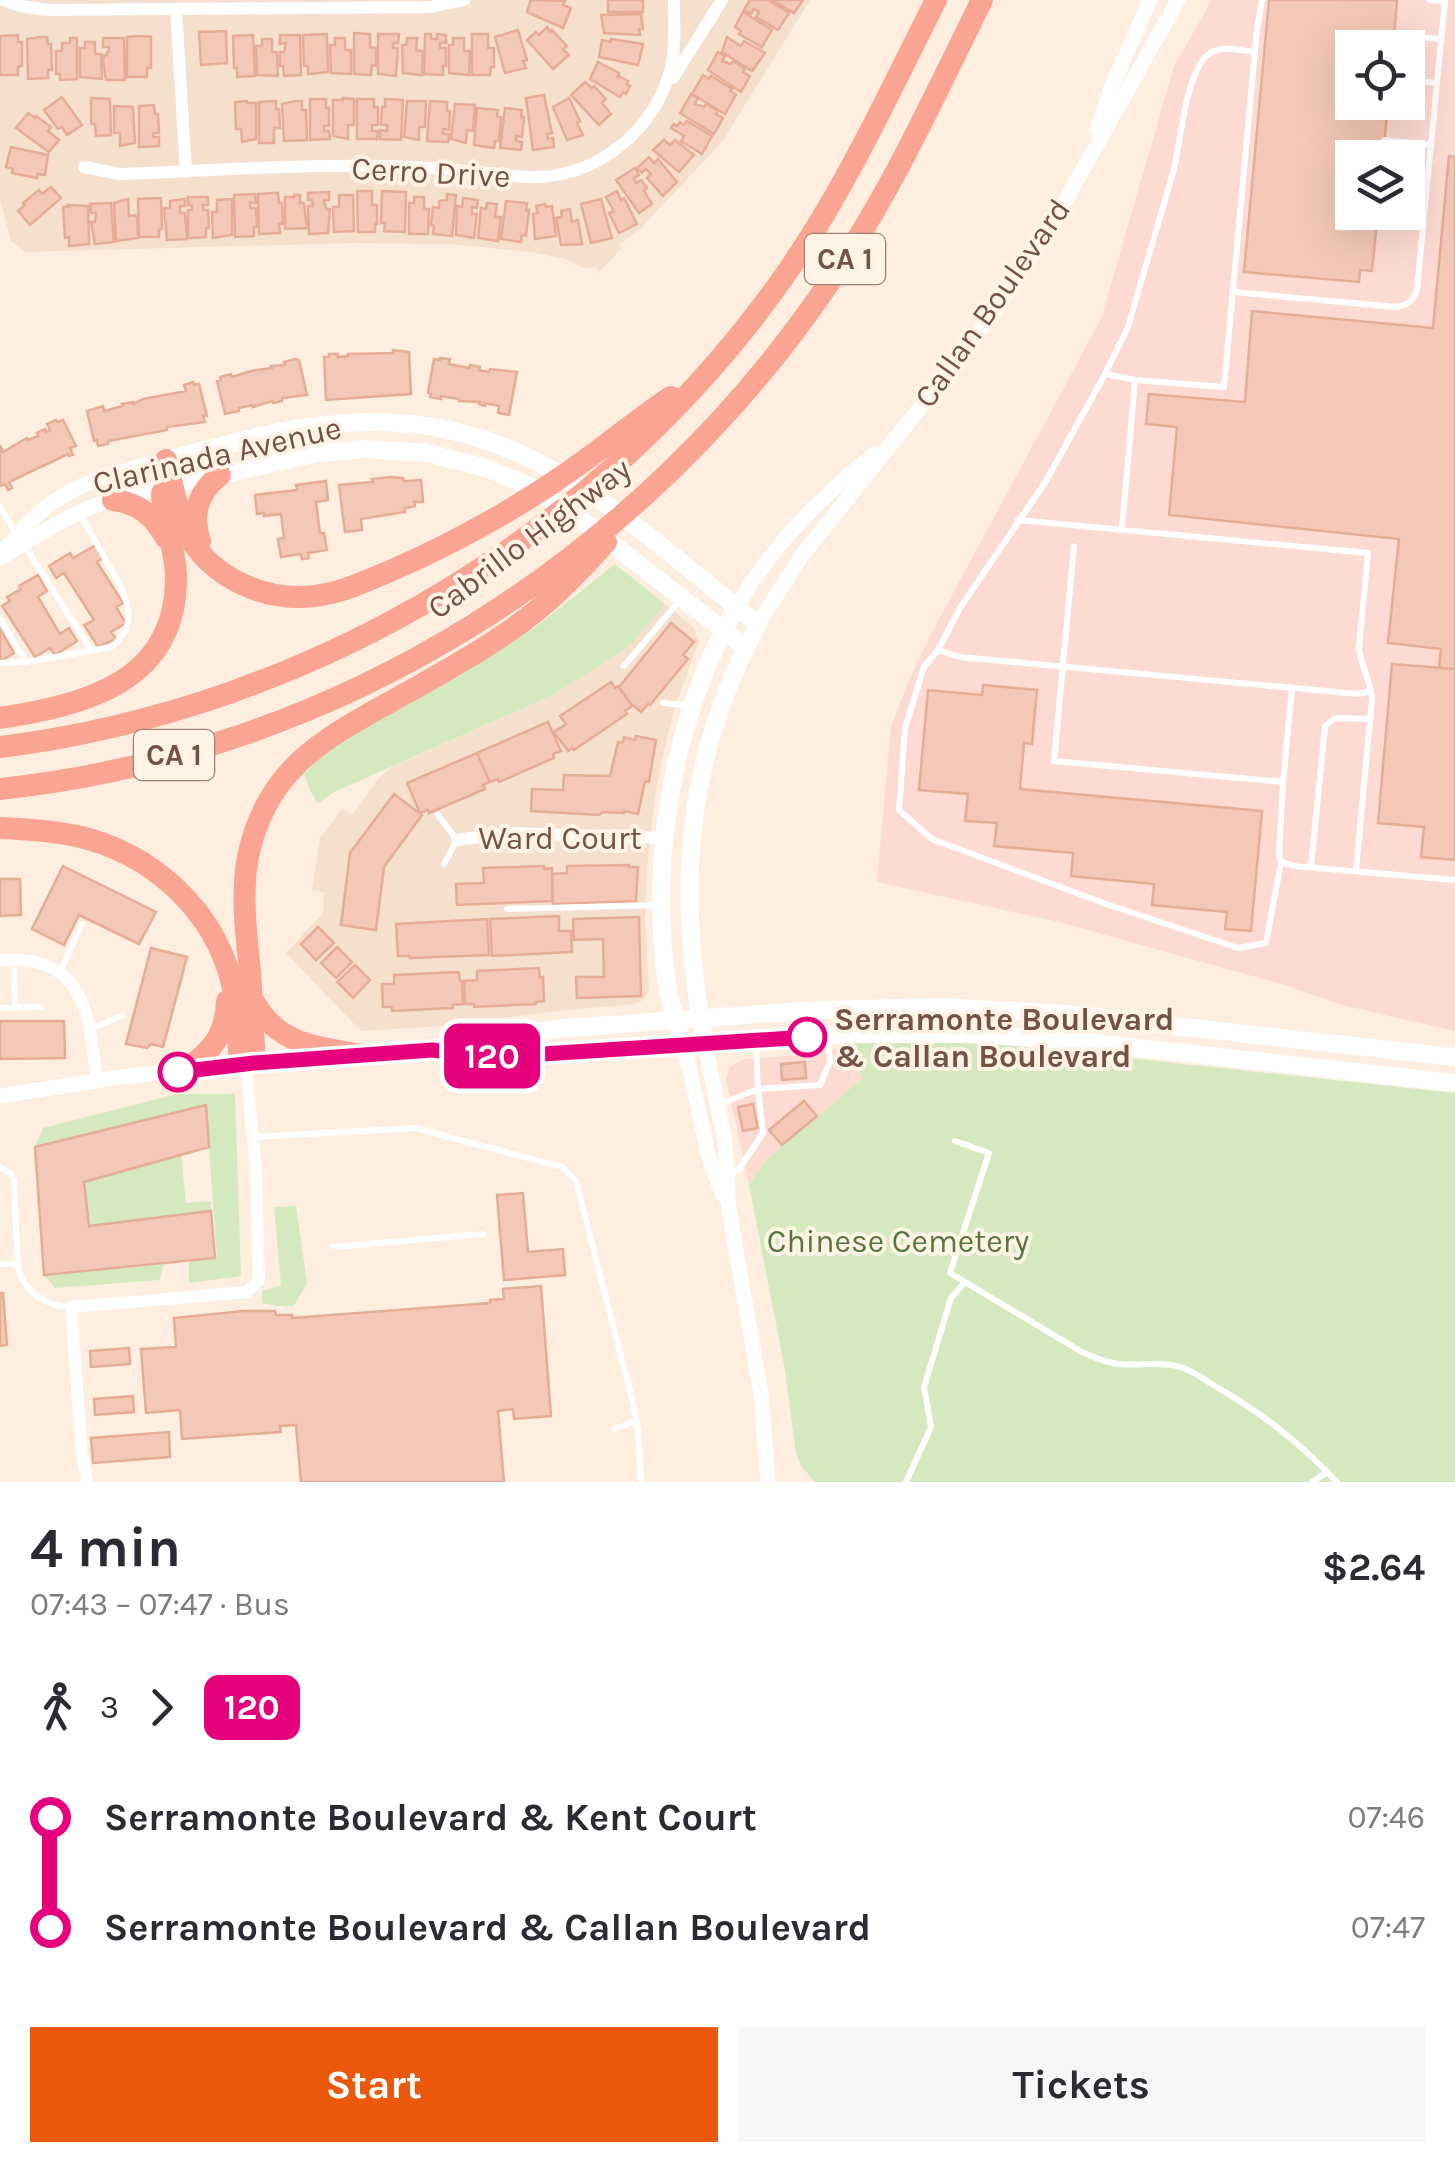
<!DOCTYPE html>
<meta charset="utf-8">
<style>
:root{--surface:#fff;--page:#f7f7f7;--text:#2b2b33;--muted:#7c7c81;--accent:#ea580c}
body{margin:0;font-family:Karla,sans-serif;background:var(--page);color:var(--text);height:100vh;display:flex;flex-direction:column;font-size:38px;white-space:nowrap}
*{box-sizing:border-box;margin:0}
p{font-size:32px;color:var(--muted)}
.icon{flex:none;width:55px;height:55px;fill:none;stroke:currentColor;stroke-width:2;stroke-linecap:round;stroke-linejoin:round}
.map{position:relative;height:1482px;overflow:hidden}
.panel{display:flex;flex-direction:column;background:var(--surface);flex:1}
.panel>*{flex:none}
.badge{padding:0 20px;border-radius:15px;font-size:35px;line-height:65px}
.buttons{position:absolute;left:1335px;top:30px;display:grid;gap:20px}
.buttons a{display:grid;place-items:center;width:90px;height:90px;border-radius:0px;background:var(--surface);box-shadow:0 10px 40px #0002;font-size:50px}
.map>.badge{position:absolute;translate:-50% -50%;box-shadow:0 0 0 5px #fff}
.legs{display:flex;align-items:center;gap:15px;height:110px;padding:0 30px;font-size:32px}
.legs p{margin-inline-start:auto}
.headline{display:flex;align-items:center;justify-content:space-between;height:170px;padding:0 30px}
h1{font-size:55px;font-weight:700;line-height:75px}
.primary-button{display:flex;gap:20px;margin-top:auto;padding:20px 30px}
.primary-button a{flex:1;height:115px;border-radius:0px;background:var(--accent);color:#fff;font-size:40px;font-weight:700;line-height:115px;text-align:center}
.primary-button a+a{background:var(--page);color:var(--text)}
ul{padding:0 30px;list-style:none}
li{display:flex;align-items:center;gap:35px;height:110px;font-size:38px}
li i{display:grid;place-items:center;width:15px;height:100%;margin:0 12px;background:currentColor}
li i::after{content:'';width:25px;height:25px;margin:-12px;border:8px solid;border-radius:50%;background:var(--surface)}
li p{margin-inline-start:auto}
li:first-child i{background:linear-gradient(#0000 50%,currentColor 0)}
li:last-child i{background:linear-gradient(currentColor 50%,#0000 0)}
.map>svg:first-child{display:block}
</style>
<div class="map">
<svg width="1455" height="1482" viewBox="0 0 1455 1482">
<rect width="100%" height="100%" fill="#fdeedf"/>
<path fill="#f5dfcd" d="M0 0H810L722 142 639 230 619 244 621 249 598 273 596 267 583 268 566 259 531 252 451 244 351 243 25 252 11 241 0 198Z
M665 604 693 627 699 641 674 710 661 763 654 804 647 867 645 917 649 993 640 1002 628 1005 574 1009 443 1026 361 1031 286 953 323 913 324 892 312 890 320 838 342 809 352 815 379 778 390 768 553 695 630 646Z"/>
<path fill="#fedbd2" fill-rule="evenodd" d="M1212 0H1455V1031L1342 1005 1285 985 1059 922 877 882 891 727 908 682 931 634 1101 319 1174 66ZM1352 48H1408V102H1352ZM1352 158H1408V212H1352Z
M844 1048 863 1078 767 1159 749 1185 726 1079 730 1067 744 1059 803 1055Z"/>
<path fill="#d4eabe" d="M615 564 665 604 630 646 553 695 359 781 334 792 318 804 310 791 304 774 328 749 505 647 537 626Z
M877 1041 997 1044 1455 1093V1482H815L801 1466 796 1454 785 1370 749 1185 767 1159 863 1078 841 1044Z
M177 1094H235L241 1276 189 1283V1262L217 1258 206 1106 35 1147 43 1128Z
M181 1155 186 1203 211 1201V1211L89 1226 84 1182Z
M296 1206 307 1283 294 1306H277L262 1303V1291L281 1285 274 1207Z
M163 1265 160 1280 55 1288 44 1275Z"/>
<path fill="#f3c8b6" stroke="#e6ad96" stroke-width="2.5" d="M531 0 565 1 563 5 571 8 563 28 527 12Z
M608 0H643V12H608Z
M750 0H768L789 13 778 30 756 17 759 12 754 9 751 14 744 10Z
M772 0H803L794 13Z
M1269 0H1397L1393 47 1352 48V102H1388L1383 158H1352V212H1378L1372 271 1360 270 1359 282 1244 272Z
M743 12 772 30 762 47 739 34 741 31 735 27Z
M641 14 643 29H639L640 35 604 33 601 15Z
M547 27 550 32 552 30 567 46 563 49 569 55 553 69 527 40 536 32 539 35Z
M518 30 527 60 523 61 526 68 505 73 495 37Z
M226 31 227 63 201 65 199 32Z
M354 33 370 34V47L376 48V66L372 65 371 75 354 74Z
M327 34 328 72 308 74V66H304L303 35Z
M378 34H399L398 43H393V48H398L396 76 378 74Z
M425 34H431V39H437V34L446 35V43H440V48H446V66H443V75L424 74Z
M472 34H488V48H494V67H491L490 75H472Z
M18 35V42H22V66L18 67V75H0V36Z
M253 35 255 76 237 77V68H234L233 36Z
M280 35H300L301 75 284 76 283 66H280V52H284L286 43 280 44Z
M140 36 151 37V68H147V77H127V37Z
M41 37H47L48 44H51L52 70H48V78L28 79 27 39Z
M727 37 741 46 744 41 765 53 752 71 722 52Z
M70 38H77V79L60 80V74H56V51H62V43H70Z
M103 38H124L125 80H106L103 61 104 55H107V52H109V47H103Z
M335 38H345V50H351V74L331 73 330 45H335Z
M407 38H417L416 50 423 51 422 75 403 73 402 45H406Z
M453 38H464V51H470L469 75 449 73V45H453Z
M262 39H272V52H277L278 76 257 75 256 46H262Z
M611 39 643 44 638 65 599 57 602 40 610 42Z
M85 42H95V54H101L102 79 80 77V48H85Z
M718 52 725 56 722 61 731 64 733 61 745 69 743 72 750 76 741 92 708 70Z
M598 62 619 73 617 78 619 76 628 81 627 84 630 86 626 94 623 92 620 97 590 79Z
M703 75 709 79 711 76 732 89 730 91 736 95 725 114 692 94Z
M585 82 592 88 594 86 606 99 602 103 611 114 599 125 571 95Z
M691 94 698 98 695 104 704 107 706 104 718 111 716 114 723 118 714 134 680 113Z
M544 95 552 133 547 134 548 139 553 138 554 147 533 150 526 98Z
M62 97 82 125 67 135 62 127 58 129 44 110Z
M91 98 110 99 111 135 96 136 95 124H92L91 121Z
M343 98 354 99V125H348V139L333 136V100H343Z
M569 98 580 121 577 123 583 135 567 140 553 107Z
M310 99H326V108H329V126H324V131H329L330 139 310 140Z
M357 99H374V107H378V125H372V131H378L377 139H357Z
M385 99 403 100 401 140 380 139V130L387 131V125H381L382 107H385Z
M247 101V103H256V139L242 142 241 129H236L235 102Z
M276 101V109H279L280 128H274V143H259V102Z
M295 101H302V110H306L307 140 284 141 282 104Z
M407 101H426L425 127H419V140L404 137Z
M430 101 447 102V111H450L449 130 443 129V134H449L448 142 427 141Z
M455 104 475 105 473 131 467 130 466 143 451 139Z
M154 105 155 114H158L159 133H153V137H159V146L139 147V106Z
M114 106 133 107 135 143 120 146V133H114Z
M477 108 498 110 497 116 501 117 499 141H495L494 148 474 145Z
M505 108 522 110 521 117H524L522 137 516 136V141L522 142 521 150 500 148Z
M28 113 35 118 36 116 51 127 48 131 59 140 49 152 16 128Z
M687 121 712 136 702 154 681 141 684 136 671 128 674 124 677 126 680 122 684 125Z
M664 140 670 145 675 140 694 155 679 172 653 150Z
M11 147 48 155 45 175 38 174 37 178 12 173 13 169 6 167Z
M1449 156 1455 157V669L1439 668 1441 649 1388 643 1399 539 1169 515 1177 427 1146 424 1149 394 1245 402 1252 311 1433 328Z
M649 157 654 163 658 159 677 182 663 196 647 178 651 174 646 169 642 173 637 168Z
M635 168 639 175 634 178 636 183 641 180 647 188 644 191 652 204 639 213 616 180Z
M51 187 61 198 30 225 18 211 25 205 23 203 39 190 42 194Z
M357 191H372V205H377V224H375V232H358Z
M382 191 406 192 405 232 384 231 385 223H381Z
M617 191 621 200 624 198 637 224 619 233 609 213 614 211 606 197Z
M329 192V200H324L326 209H330L328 233 309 234 308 206H313L312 200H308V193Z
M274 193H278L279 203H282L283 224H279L280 233 259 234 258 194Z
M255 194 256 203H250V208H256L257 227H254V236L235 237 234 195Z
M447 194 456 195 452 236 433 234 434 226 431 225 433 207 439 208V201L447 200Z
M294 195H300V203H304L307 228 285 229V197H294Z
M339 195H353L354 231 334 232 333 207H339Z
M188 197H208V205H203V210H208L209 228H206V237L188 238V210H192V205H188Z
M414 197H424V209H429L428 234H409V203H414Z
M161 198 162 229 159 230V237H139L138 199Z
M463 198 478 200 477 208 472 207V214H477L474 238 456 235 457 206 462 207Z
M128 199 129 216 135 215 137 218 138 238 116 241 114 203Z
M185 199V206H180V213H185L187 239 167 240 164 208H170V201Z
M232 199V235L213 238 212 212H217V200Z
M601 199 612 238 591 243 581 204Z
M506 201 527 203 526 210H529L526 236 522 235 521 242 501 239Z
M111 203 114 242 95 244 91 222H95L96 213H91L90 204Z
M487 203 497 204 495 217H501L498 241 478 238 481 208 486 209Z
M545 204 546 207 552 206 556 236 535 239 533 214 538 213 536 206Z
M68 205 88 206 89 244 69 246V237L65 238 63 207H69Z
M570 209 572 222 578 220 582 244 561 245 556 218 562 217 561 211Z
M393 350 409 352 411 394 326 400 324 357H329V354H338V357L348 356V354L393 353Z
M440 358 450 359 449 364 469 368 470 365 480 367 479 370 489 372 490 369 517 372 509 415 498 413 499 406 485 403V406L479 404 480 402 459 401V399L441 396V399L430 397 431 394 428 393 434 359 440 360Z
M295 359 299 360 307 395 282 398V401L273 403 272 401 253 407V405L239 408V411L225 414 217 381 221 380 220 377 231 374 232 377 251 371 272 368 271 366 285 365 284 362Z
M193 382 194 385 199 384 207 416H203L205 422 167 427V430L108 441V444L98 446 97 440 94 441 87 411 103 406 104 411 123 406 122 404 133 402V404L143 399 186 391 184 385Z
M56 420 57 422 63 420 76 446 70 448 73 455 69 456 68 454 9 482 12 488 8 490 5 484 0 486V445L3 452 27 438 28 440 38 436 37 433 45 429 46 432 50 430 47 424Z
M390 477 403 478 404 481 421 480 423 502H414L415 506 405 508V512L361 519 362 530 345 532 339 485 373 482 372 479Z
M326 481 328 500 316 502 320 533H324L327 550 308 553 309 558 302 559 301 554 281 557 278 539 284 538 281 514 264 516V513L257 514 255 495 297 490 296 485Z
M96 545 103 558 97 562 123 603 116 607 126 623 111 632 116 639 98 647 84 625 94 620 64 573 56 578 49 566 70 553 73 558Z
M38 575 47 591 38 597 60 634 69 628 77 641 55 655 50 648 35 657 2 606 10 601 7 597 21 589 19 586Z
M671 623 694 642 683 655 688 659 650 705 648 704 641 712 630 703 619 687Z
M0 629 14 653 1 661 0 659Z
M1392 664 1455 669V860L1421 857 1424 827 1378 823Z
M611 682 615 688 618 686 632 706 625 711 627 714 574 750 572 748 568 751 554 732 566 724 560 716Z
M983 685 1037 690 1032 744 1024 743 1020 789 1262 811 1251 931 1225 929 1227 912 1152 905 1154 884 1071 876 1073 853 994 846 997 823 965 821 968 794 919 790 928 690 982 695Z
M548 722 561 751 553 754 554 758 499 782 498 779 490 782 477 753Z
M636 736 656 740 649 782 645 781 638 814 624 811V813L602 812 599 815 531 811 532 789 563 790 564 775 610 776 618 742 623 743 624 737 635 740Z
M477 753 490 782 483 785 485 789 429 813 428 810 420 813 407 783Z
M394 794 422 815 384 867 376 930 341 925 350 853Z
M629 865V867H638L636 901 553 904 552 874 567 873V866Z
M63 866 156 912 139 944 79 915 64 945 32 929Z
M544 866V869L552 868V901L457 905 456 884 484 883 483 868Z
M0 879H20L21 915 0 916Z
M559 916V931H571L572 952 492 956 490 919Z
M639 917 641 996 577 998 576 977H604L603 939 574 940 573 919Z
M487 919 489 955 410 958 409 956H398L396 924Z
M318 927 334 943 316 960 301 944Z
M337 947 352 962 336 978 321 963Z
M151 948 187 957 163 1047 151 1044 147 1048 126 1044Z
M355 965 370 980 353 998 337 982Z
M539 968 540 978 543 977 544 1001 536 1002V1004L474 1007V1004H465L464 981 477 980V971Z
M456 972 459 973 460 981H462L463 1004 453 1005V1008L392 1011V1007H383L382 984H394V975Z
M0 1021H64L65 1058 0 1059Z
M805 1062 806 1078 782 1080 781 1064Z
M804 1101 817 1116 782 1145 769 1130Z
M753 1104 758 1128 743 1131 738 1107Z
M206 1105 209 1147 84 1182 89 1226 211 1211 215 1258 44 1275 35 1147Z
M523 1193 528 1252 563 1249 565 1275 504 1280 497 1195Z
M541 1286 551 1416 514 1419 513 1409 498 1411 504 1482H301L296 1425 280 1426 281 1432 182 1439 180 1410 146 1413 141 1349 176 1347 174 1318 243 1311H275L276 1315H292V1318L490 1303V1300L504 1299 503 1289Z
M0 1293H3L7 1345 0 1346Z
M129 1348 130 1364 91 1367 90 1351Z
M133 1396 134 1412 95 1415 94 1399Z
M169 1432 170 1457 93 1463 91 1438Z"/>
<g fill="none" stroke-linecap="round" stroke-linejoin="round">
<path stroke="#fff" stroke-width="6" d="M1429 0 1445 1
M1394 35 1441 39
M1255 52C1243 51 1226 46 1214 51 1186 62 1181 141 1174 169L1128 327 1105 374 1046 481 960 608 938 650 924 667 905 728 899 810 932 839 1106 904 1238 948 1266 943 1281 862
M1408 80 1437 83
M1384 140 1431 145
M1408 183 1427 184
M1377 220 1424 224
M1233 292 1396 307C1409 305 1413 301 1417 289L1445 0
M1105 374 1135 380 1224 387 1257 29 1262 0
M0 507 17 535
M1018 520 1368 553 1359 647C1360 665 1371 681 1372 699L1356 870
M1122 529 1135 380
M24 545 92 651
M1074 546 1054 761 1283 782
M0 619 26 662
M938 650 960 657 1358 694 1371 691
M0 663 33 661 111 647C144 622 123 590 107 562 98 546 89 530 80 513
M624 666 681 599
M1292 688 1283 782 1279 856 1281 862 1294 866 1455 880
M663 703 691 706
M438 815 457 840 444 864
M1311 867 1325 726 1335 718 1371 719
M507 909 660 905
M14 962 15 1008
M60 971 82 924
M0 1008 41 1007
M90 1029 122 1016
M718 1105 758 1089 756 1044
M253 1137 415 1128 562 1167 576 1181 633 1403 638 1430 641 1482
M955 1141 989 1153 950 1273 1082 1352C1094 1357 1106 1363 1119 1364 1139 1366 1161 1361 1181 1367 1193 1371 1205 1380 1215 1386 1263 1414 1299 1442 1337 1482
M0 1167 10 1173 14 1180 18 1269C26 1293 45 1306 69 1307
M728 1175 739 1169 763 1133 758 1089 820 1085 830 1062 828 1037
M334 1247 483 1234
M0 1264H18
M614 1429 636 1421
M906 1482 931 1427 924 1387 951 1298 965 1282
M1312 1482 1327 1472"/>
<path stroke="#fff" stroke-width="12" d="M3 0 20 6 47 10 431 7 464 0
M176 10 186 172
M673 78 722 0
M84 167 120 174C208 171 298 164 387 166 417 167 448 169 478 172 498 174 518 178 539 177 601 174 655 129 671 68 676 47 674 22 674 0
M457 840 510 833 663 838
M0 960C13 960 27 959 39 963 91 977 90 1036 97 1080
M87 1482 82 1454 71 1307 247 1292 259 1280 256 1172 246 1064"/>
<path stroke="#fff" stroke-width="15" d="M1097 130 1113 84 1150 0
M6 547C19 534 32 519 46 507 82 480 123 470 166 460
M0 558C29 541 58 521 89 508 130 491 176 485 219 475
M736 607C772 546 820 498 874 454
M758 624 803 554 955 364 1011 287 1063 205 1178 0
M705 1044 725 1142 729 1210 761 1394 768 1482
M684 1045 709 1158 723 1196
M0 1096 113 1078 240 1064"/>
<path stroke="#fff" stroke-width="18" d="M166 460C223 446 286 426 345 423 528 411 625 521 758 624 684 760 676 894 705 1044
M220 475 318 453 364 449 426 453 486 468 529 486 588 525 745 647
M679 1030C667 999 664 966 662 932 656 820 681 705 736 607
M438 1051 480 1056 543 1055 847 1034H971L1066 1040 1455 1083
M240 1064 432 1050 479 1038 566 1028 817 1010 942 1007 1067 1014 1455 1057"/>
<path stroke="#faa493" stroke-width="22" d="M166 460C174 488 178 522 195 546 218 578 261 598 301 597 331 597 360 584 388 572 450 545 511 512 567 473 602 449 635 421 671 397
M113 500C139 503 154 516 166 538
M200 541C191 515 198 492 220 475
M0 718C84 705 176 683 176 578 176 549 163 522 162 493
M0 747C311 708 602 534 783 278 844 192 888 95 936 0
M0 789C338 753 642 560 831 280 891 192 935 95 982 0
M0 828C26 829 52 831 77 836 151 853 213 908 232 983 237 1005 238 1029 239 1052
M253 1000C278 1045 313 1046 360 1055
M255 1063C253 1032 252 1002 250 971 246 933 241 894 248 857 266 767 327 737 399 697 435 677 471 657 505 634 544 608 575 577 606 542
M184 1071C212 1051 226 1035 227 1001"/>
</g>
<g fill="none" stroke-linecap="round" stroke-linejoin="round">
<g stroke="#fff" stroke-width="22">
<path id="line-1" d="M178 1072 254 1063 432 1050 480 1056 543 1054 807 1037"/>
</g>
<use href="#line-1" stroke="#e6007e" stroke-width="15"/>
</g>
<g fill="#fff" stroke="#e6007e" stroke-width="5">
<circle cx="807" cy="1037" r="18"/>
<circle cx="178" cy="1072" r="18"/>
</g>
<g text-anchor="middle" stroke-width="8" stroke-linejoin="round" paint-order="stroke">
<g fill="#fff3e6" stroke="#9e8276" stroke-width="2.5">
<rect x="805" y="234" width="80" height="50" rx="8"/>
<rect x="134" y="730" width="80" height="50" rx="8"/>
</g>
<g font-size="30" font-weight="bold" fill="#745246">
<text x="845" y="269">CA 1</text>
<text x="174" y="765">CA 1</text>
</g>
<g font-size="32" fill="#745246" stroke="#fff3e6">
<text transform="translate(431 172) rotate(3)" y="11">Cerro Drive</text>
<text transform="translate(992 303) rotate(-55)" y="11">Callan Boulevard</text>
<text transform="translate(217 455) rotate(-13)" y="11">Clarinada Avenue</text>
<text transform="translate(529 538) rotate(-37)" y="11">Cabrillo Highway</text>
<text x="560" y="849">Ward Court</text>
</g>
<g font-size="32" font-weight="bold" fill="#745246" stroke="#fff3e6" text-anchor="start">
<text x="834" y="1030">Serramonte Boulevard<tspan x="834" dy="37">&amp; Callan Boulevard</tspan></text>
</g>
<g font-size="32" fill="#557a3e" stroke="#fff3e6">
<text x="898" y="1252">Chinese Cemetery</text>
</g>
</g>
</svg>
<div class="buttons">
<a><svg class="icon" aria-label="locate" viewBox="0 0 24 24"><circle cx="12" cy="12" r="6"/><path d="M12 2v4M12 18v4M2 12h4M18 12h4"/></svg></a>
<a><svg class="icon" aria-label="layers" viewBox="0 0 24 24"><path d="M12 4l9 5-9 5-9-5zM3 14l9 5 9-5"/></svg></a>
</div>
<b class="badge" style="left:492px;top:1056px;background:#e6007e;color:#fff">120</b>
</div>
<section class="panel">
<div class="headline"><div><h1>4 min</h1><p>07:43 – 07:47 · Bus</p></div><b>$2.64</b></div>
<div class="legs"><svg class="icon" aria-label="walk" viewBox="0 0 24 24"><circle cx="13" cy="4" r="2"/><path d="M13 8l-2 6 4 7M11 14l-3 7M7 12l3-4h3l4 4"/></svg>3<svg class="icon" aria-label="forward" viewBox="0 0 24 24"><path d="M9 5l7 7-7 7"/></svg><b class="badge" style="background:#e6007e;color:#fff">120</b></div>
<ul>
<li><i style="color:#e6007e"></i><b>Serramonte Boulevard &amp; Kent Court</b><p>07:46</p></li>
<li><i style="color:#e6007e"></i><b>Serramonte Boulevard &amp; Callan Boulevard</b><p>07:47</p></li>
</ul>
<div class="primary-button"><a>Start</a><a>Tickets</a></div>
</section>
